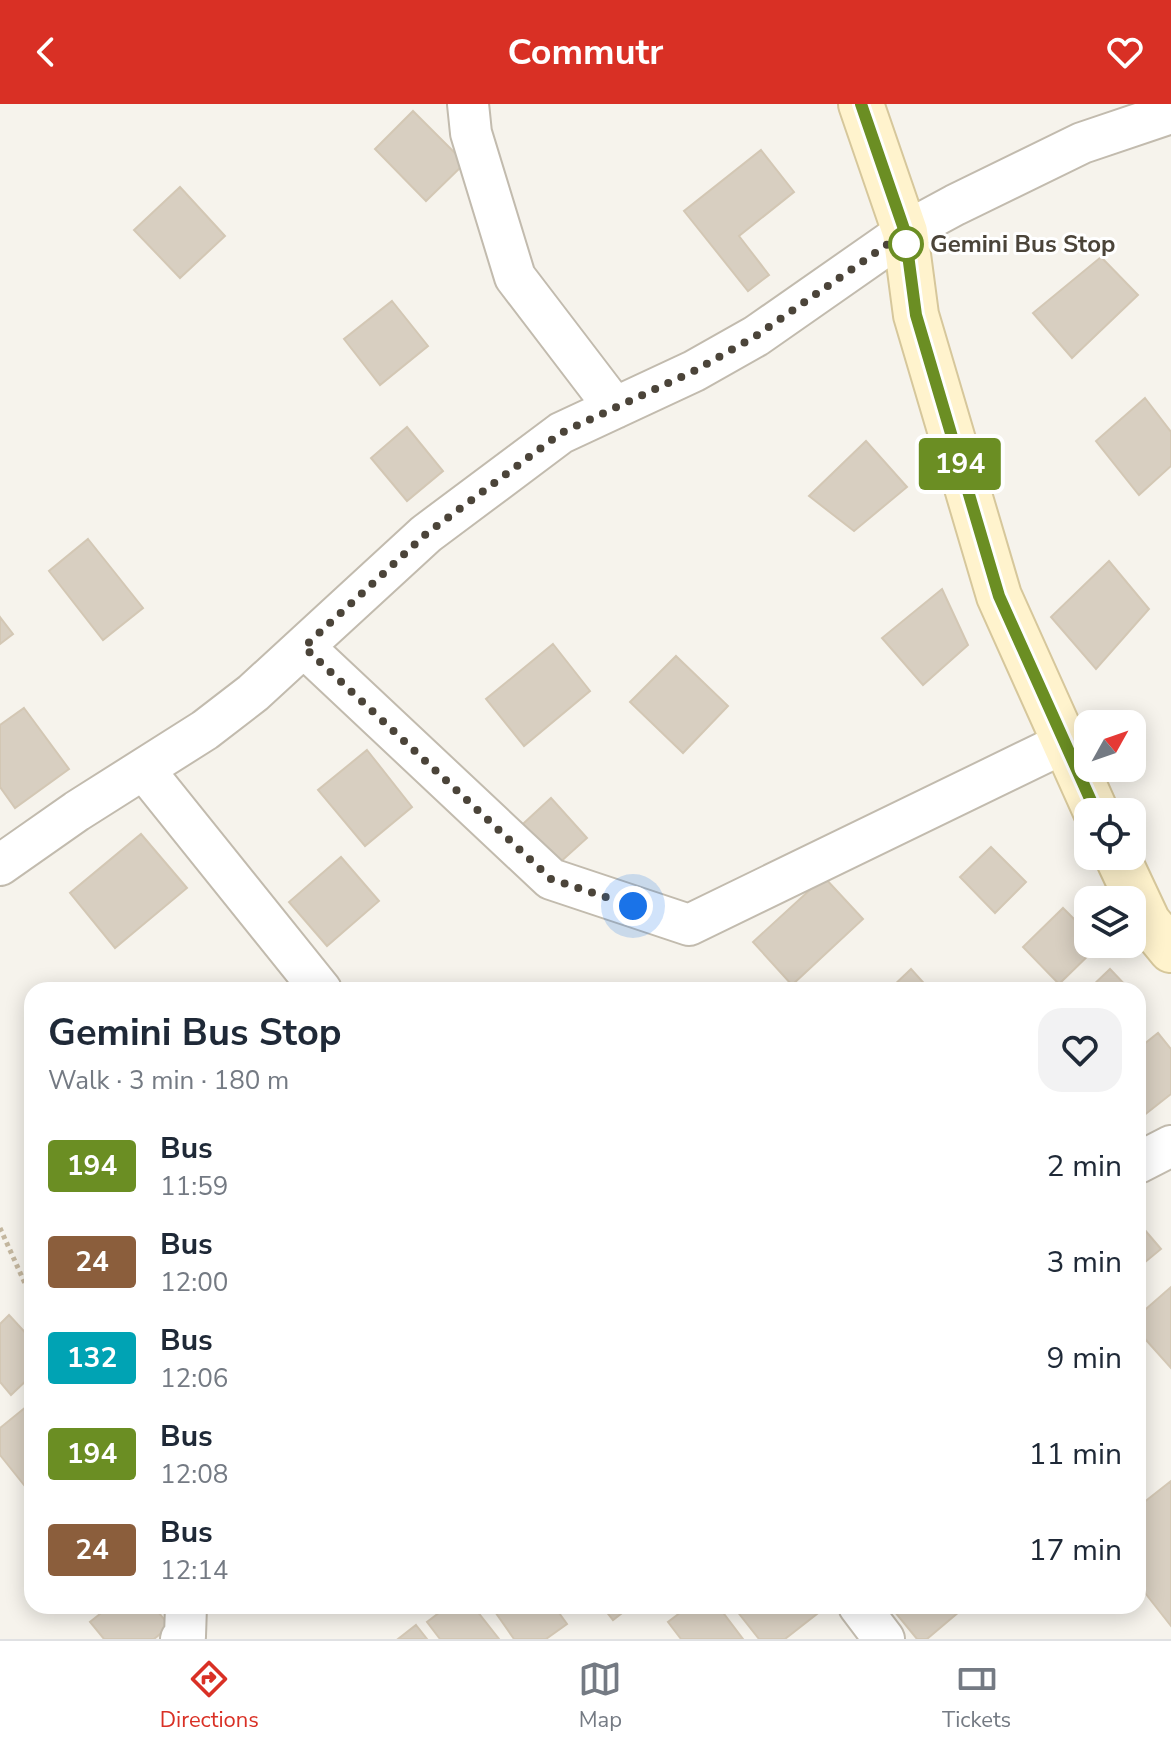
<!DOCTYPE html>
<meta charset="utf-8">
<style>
:root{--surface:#fff;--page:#f2f2f3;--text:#1f2937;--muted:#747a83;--line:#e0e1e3;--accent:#d93025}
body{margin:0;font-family:"Nunito Sans",sans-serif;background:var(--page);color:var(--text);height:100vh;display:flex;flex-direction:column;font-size:30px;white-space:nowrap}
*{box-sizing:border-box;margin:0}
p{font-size:26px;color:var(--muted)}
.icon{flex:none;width:44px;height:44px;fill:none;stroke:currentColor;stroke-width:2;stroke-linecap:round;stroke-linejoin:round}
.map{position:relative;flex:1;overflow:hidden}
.side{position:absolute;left:24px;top:878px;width:1122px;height:632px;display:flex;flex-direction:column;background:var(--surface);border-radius:24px;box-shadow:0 4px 20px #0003}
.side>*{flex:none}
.badge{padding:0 16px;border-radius:6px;font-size:28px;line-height:52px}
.needle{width:52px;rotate:50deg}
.tools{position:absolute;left:1074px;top:606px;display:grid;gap:16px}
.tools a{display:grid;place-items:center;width:72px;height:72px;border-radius:16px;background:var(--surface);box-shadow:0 4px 20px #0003;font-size:40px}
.you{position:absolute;width:40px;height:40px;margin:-20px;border:6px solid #fff;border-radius:50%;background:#1a73e8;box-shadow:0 0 0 12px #1a73e833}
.map>.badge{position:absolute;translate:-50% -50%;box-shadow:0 0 0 4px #fff}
.round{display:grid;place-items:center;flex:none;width:84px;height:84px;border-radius:24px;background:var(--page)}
.summary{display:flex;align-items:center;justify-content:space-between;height:136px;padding:0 24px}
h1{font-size:38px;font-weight:700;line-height:60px}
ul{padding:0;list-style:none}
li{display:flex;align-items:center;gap:24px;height:96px;padding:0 24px}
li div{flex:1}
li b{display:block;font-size:30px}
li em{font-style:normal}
li .badge{min-width:88px;font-weight:700;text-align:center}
header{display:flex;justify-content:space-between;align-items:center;height:104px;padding:0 24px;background:var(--accent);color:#fff;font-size:36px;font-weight:700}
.tab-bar{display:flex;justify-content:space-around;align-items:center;height:112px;border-top:2px solid var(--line);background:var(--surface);font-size:22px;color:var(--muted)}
.tab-bar a{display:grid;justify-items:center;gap:4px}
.tab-bar .current{color:var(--accent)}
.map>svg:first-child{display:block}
</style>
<header><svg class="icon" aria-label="back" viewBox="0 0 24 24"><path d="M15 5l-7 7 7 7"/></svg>Commutr<svg class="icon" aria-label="heart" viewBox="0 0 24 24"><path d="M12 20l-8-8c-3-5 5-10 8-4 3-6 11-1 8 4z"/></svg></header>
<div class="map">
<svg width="1171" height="1535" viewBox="0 0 1171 1535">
<rect width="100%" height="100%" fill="#f6f3ec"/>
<path fill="#d8cfc1" stroke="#d3c7b4" stroke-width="2" d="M413 7 465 59 426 97 375 45Z
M761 46 794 88 739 132 769 171 748 187 684 107Z
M180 83 225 132 180 174 134 126Z
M1101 153 1138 191 1072 254 1033 209Z
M392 197 428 242 380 281 344 235Z
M1145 294 1171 328V362L1139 391 1096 337Z
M407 323 443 367 407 397 371 354Z
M866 337 907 383 854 427 809 392Z
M88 435 143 504 103 536 49 467Z
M1109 457 1149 505 1096 565 1051 513Z
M942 485 968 541 923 581 882 534Z
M0 513 13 530 0 540Z
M553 540 590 587 524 642 486 595Z
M676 552 728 602 683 649 630 598Z
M24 604 69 665 15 704 0 683V621Z
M367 646 412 703 365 742 318 686Z
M551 694 587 734 548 769 512 730Z
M141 730 187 784 115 844 70 789Z
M991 743 1026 778 995 809 960 773Z
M341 753 379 797 327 842 289 798Z
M824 773 863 815 792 881 753 838Z
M1063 804 1088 829V840L1099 841 1059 880 1023 843Z
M911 865 930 886H889Z
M1110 865 1130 886H1088Z
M1158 929 1171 945V990L1138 1016V945Z
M1138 1118 1161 1145 1138 1164Z
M1171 1183V1264L1138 1227V1212Z
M9 1211 32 1236V1271L11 1291 0 1278V1220Z
M32 1298V1391L0 1351V1324Z
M1171 1377V1522L1138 1480V1403Z
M110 1502H153L170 1522 154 1535H104L90 1518Z
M448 1502H473L499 1535H440L427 1518Z
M491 1502H554L567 1520 546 1535H514Z
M602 1502H631L613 1516Z
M689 1502H718L743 1535H681L668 1518Z
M733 1502H819L822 1506 785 1535H759Z
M890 1502H966L927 1535H917Z
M416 1521 427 1535H398Z"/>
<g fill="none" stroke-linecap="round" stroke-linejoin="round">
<g stroke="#c2bbae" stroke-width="44">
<path id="minor" d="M468 0 471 29 515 173 615 304
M304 543 551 775 689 821 1064 639
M145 667 321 886
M0 761 77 707 205 626 253 589 426 430 561 329 694 267 756 232 905 128 955 101 1082 39 1171 9
M1138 1059 1171 1042
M859 1502 884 1535
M181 1535 185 1532 186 1502"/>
</g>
<g stroke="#d6c79b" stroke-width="48">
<path id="secondary" d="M861 0 905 128 916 211 999 492 1096 708
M1117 752 1148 818 1171 846"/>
</g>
<path stroke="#c4b79f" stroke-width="5" stroke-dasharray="4 4" stroke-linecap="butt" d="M0 1124 32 1195"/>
<use href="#minor" stroke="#fff" stroke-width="40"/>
<use href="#secondary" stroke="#fff3cd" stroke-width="44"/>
</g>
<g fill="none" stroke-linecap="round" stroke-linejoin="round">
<g stroke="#fff" stroke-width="18">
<path id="line" d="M861 0 905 128 916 211 999 492 1096 708"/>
</g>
<use href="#line" stroke="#6b8e23" stroke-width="12"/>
<path stroke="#4b4439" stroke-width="8" stroke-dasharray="0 14.4" d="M633 802 551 775 304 543 426 430 561 329 694 267 756 232 905 128 906 140"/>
</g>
<circle fill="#fff" stroke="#6b8e23" stroke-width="4" cx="906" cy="140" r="16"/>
<g text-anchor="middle" stroke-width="6" stroke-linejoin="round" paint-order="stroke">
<g font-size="24" font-weight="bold" fill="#4b4439" stroke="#fff" text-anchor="start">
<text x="930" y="148">Gemini Bus Stop</text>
</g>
</g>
</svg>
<div class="tools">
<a><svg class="needle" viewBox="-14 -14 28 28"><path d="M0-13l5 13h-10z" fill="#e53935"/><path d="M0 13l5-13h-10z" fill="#747a83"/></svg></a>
<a><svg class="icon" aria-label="locate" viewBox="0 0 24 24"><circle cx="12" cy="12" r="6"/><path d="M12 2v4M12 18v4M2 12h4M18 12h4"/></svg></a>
<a><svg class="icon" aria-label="layers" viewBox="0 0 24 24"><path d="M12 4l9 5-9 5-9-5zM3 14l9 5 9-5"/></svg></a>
</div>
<div class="you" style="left:633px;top:802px"></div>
<b class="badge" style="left:960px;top:360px;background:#6b8e23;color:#fff">194</b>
<section class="side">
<div class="summary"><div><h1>Gemini Bus Stop</h1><p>Walk · 3 min · 180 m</p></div><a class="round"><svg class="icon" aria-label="heart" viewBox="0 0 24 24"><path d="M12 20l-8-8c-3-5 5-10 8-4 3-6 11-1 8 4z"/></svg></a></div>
<ul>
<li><span class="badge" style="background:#6b8e23;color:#fff">194</span><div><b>Bus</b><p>11:59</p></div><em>2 min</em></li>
<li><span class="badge" style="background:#8b5e3c;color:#fff">24</span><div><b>Bus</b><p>12:00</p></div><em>3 min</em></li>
<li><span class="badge" style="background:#00a3b4;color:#fff">132</span><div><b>Bus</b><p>12:06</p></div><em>9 min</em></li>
<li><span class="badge" style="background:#6b8e23;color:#fff">194</span><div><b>Bus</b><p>12:08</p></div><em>11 min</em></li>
<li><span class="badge" style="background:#8b5e3c;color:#fff">24</span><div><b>Bus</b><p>12:14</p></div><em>17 min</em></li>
</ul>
</section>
</div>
<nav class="tab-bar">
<a class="current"><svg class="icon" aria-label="directions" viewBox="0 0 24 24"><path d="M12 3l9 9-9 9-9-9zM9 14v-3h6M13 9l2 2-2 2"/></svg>Directions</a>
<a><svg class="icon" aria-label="map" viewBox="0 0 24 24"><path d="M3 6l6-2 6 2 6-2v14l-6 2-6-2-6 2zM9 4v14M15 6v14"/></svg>Map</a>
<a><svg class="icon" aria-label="tickets" viewBox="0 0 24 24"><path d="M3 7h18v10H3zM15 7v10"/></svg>Tickets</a>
</nav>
